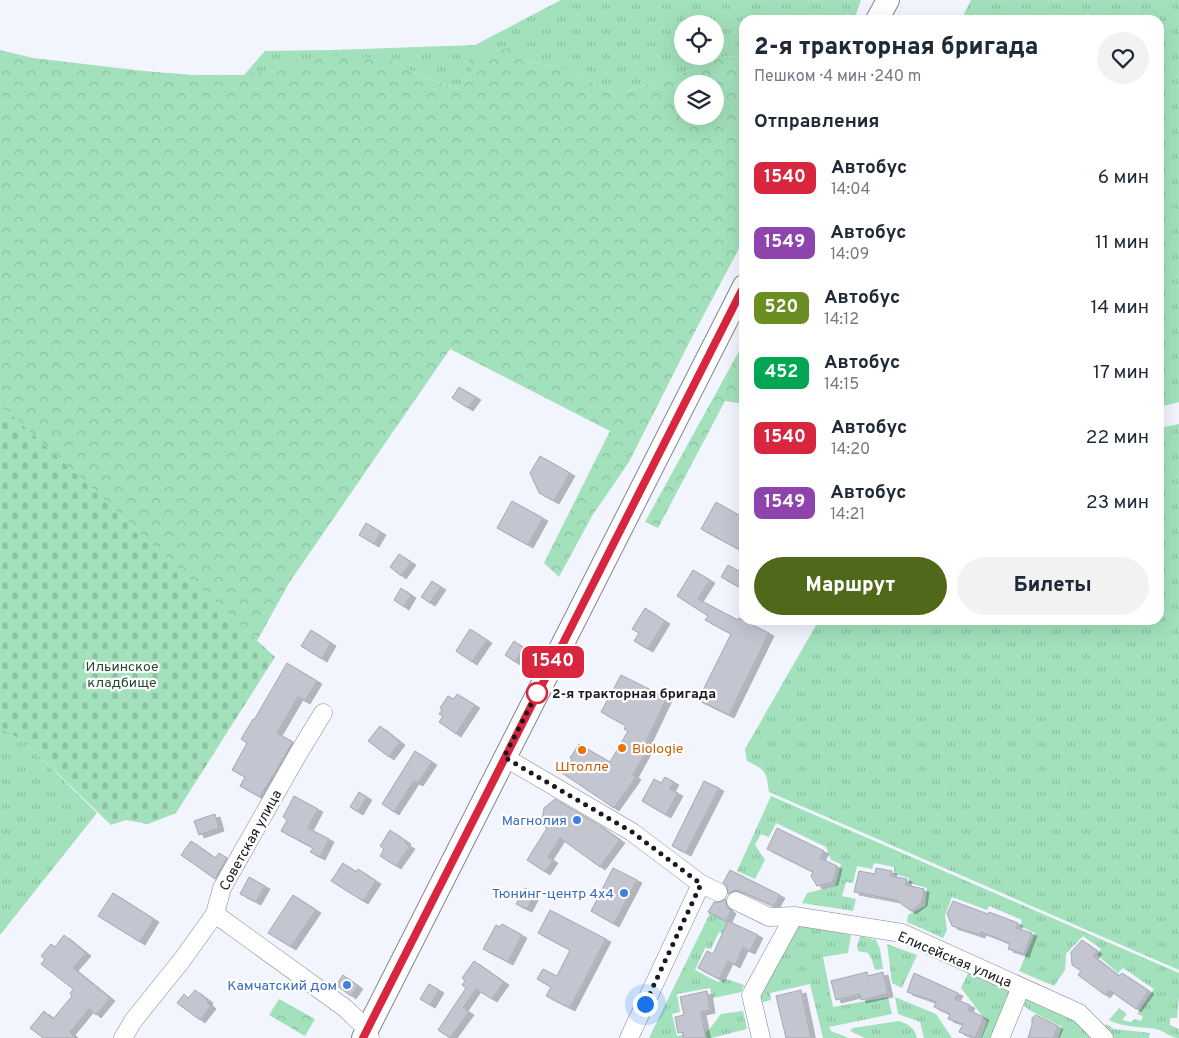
<!DOCTYPE html>
<html lang="ru">
<meta charset="utf-8">
<style>
:root{--surface:#fff;--page:#f2f2f3;--text:#1f2937;--muted:#747a83;--accent:#4f6819}
body{margin:0;font-family:Overpass,sans-serif;background:var(--page);color:var(--text);height:100vh;display:flex;flex-direction:column;font-size:19px;white-space:nowrap}
*{box-sizing:border-box;margin:0}
p{font-size:16px;color:var(--muted)}
.icon{flex:none;width:28px;height:28px;fill:none;stroke:currentColor;stroke-width:2;stroke-linecap:round;stroke-linejoin:round}
.map{position:relative;flex:1;overflow:hidden}
.panel{position:absolute;left:739px;top:15px;width:425px;height:610px;display:flex;flex-direction:column;background:var(--surface);border-radius:15px;box-shadow:0 5px 20px #0002}
.panel>*{flex:none}
.badge{padding:0 10px;border-radius:8px;font-size:18px;line-height:32px}
.controls{position:absolute;left:674px;top:15px;display:grid;gap:10px}
.controls a{display:grid;place-items:center;width:50px;height:50px;border-radius:50%;background:var(--surface);box-shadow:0 5px 20px #0002;font-size:25px}
.you{position:absolute;width:25px;height:25px;margin:-12px;border:4px solid #fff;border-radius:50%;background:#1a73e8;box-shadow:0 0 0 8px #1a73e833}
.map>.badge{position:absolute;translate:-50% -50%;box-shadow:0 0 0 2px #fff}
h2{padding:0 15px;font-size:19px;line-height:45px}
.round{display:grid;place-items:center;flex:none;width:52px;height:52px;border-radius:26px;background:var(--page)}
.summary{display:flex;align-items:center;justify-content:space-between;height:85px;padding:0 15px}
h1{font-size:24px;font-weight:800;line-height:38px}
.button{display:flex;gap:10px;margin-top:auto;padding:10px 15px}
.button a{flex:1;height:58px;border-radius:30px;background:var(--accent);color:#fff;font-size:20px;font-weight:800;line-height:58px;text-align:center}
.button a+a{background:var(--page);color:var(--text)}
ul{padding:0;list-style:none}
li{display:flex;align-items:center;gap:15px;height:65px;padding:0 15px}
li div{flex:1}
li b{display:block;font-size:19px}
li em{font-style:normal}
li .badge{min-width:55px;font-weight:700;text-align:center}
.map>svg:first-child{display:block}
</style>
<div class="map">
<svg width="1179" height="1038" viewBox="0 0 1179 1038">
<defs>
<pattern id="grass-tufts" width="24" height="20" patternUnits="userSpaceOnUse" patternTransform="scale(1.25)"><rect width="24" height="20" fill="#a2e1bb"/><path d="M3 7l-1-3M5 7V3M7 7l1-3M15 17l-1-3M17 17v-4M19 17l1-3" fill="none" stroke="#8bc0a0"/></pattern>
<pattern id="forest-crowns" width="20" height="18" patternUnits="userSpaceOnUse" patternTransform="scale(1.25)"><rect width="20" height="18" fill="#a2e1bb"/><path d="M2 6a3 3 0 1 1 6 0M12 15a3 3 0 1 1 6 0" fill="none" stroke="#8bc0a0"/></pattern>
<pattern id="cemetery-stones" width="16" height="16" patternUnits="userSpaceOnUse" patternTransform="scale(1.25)"><rect width="16" height="16" fill="#a2e1bb"/><path d="M2 7V4a2 2 0 0 1 4 0v3zM10 15v-3a2 2 0 0 1 4 0v3z" fill="#8bc0a0"/></pattern>
<filter id="shadow"><feDropShadow dx="5" dy="3" stdDeviation="0" flood-color="#0004"/></filter>
</defs>
<rect width="100%" height="100%" fill="#f2f5fe"/>
<path fill="url(#grass-tufts)" fill-rule="evenodd" d="M561 0H861L854 20H744V57L726 56 710 60 695 69 617 94 557 66 527 62 472 73 462 87 445 85 415 73 389 59 244 75 265 51 332 50 475 45ZM682 24H715V56H682Z
M971 0H1179V402L1159 407V20H961Z
M1179 424V970L769 792C766 771 766 770 747 761L745 749 819 620H1159V428Z
M0 726 29 746 97 813 0 935Z
M771 796 1179 973V997L1177 1018H1170V1025L1179 1029V1038C1171 1038 1164 1031 1156 1029 1140 1026 1123 1028 1109 1020L1119 1008 1127 1014 1122 1020 1131 1022 1135 1019 1141 1021 1143 1016 1137 1014 1154 989 1123 968 1118 973 1097 955 1101 949 1083 936 1066 954 1065 970 1054 986 1019 971 1035 933 1020 926 1022 920 989 906 987 910 952 897 945 915 947 930 943 938 907 922 908 915 925 906 927 888 909 883V878L894 874V867L874 863 872 869 857 866 853 883 846 882 842 896 856 899 853 911 802 903 807 893 835 886 841 864 831 860 826 847 776 823 769 837 761 834 755 845 765 860 755 879 737 871Z
M710 913 728 923 724 935 719 932 711 949 705 948 695 970 718 982 727 979 744 985 741 992 713 998 710 988 677 994 680 1012 672 1014 677 1036 708 1031 721 1014 743 1011 747 1029 711 1038H649Z
M802 925 851 935 848 953 823 957 833 1007 888 997 892 1014 829 1027 831 1031 849 1038H823L810 984 770 993 771 1000 760 1003 758 992 795 927Z
M860 936 876 940 880 949 883 969 875 970 872 960 868 953 858 951 857 946Z
M887 944 917 955 902 988 892 983Z
M969 971 1010 990 994 1038H981L987 1022 961 988Z
M895 997 936 1014 952 1038H924L920 1022 898 1014Z
M1026 997 1073 1019 1093 1038H1058L1062 1027 1029 1010 1021 1003Z
M899 1021C908 1024 915 1028 917 1038H865L850 1031 853 1028Z
M1106 1024 1114 1029 1150 1033 1149 1038H1112L1103 1029Z"/>
<path fill="url(#forest-crowns)" fill-rule="evenodd" d="M520 46 527 62 557 66 617 94 695 69 710 60 726 56 744 57V239L691 339 629 462 592 516 559 577 544 563 610 431 450 349 289 583 257 641 0 404V50L33 58 144 71 193 75H244L340 55 389 59 415 73 445 85 462 87 472 73 468 56ZM682 84H715V116H682Z
M744 342V404L725 401 658 528 645 522Z
M279 999 315 1019 305 1036 269 1015Z"/>
<path fill="url(#cemetery-stones)" d="M0 404 275 657 176 813 148 824 126 820 111 825 29 746 0 726Z"/>
<path fill="#c3c6d1" stroke="#a5a8b3" filter="url(#shadow)" d="M459 387 476 397 468 408 452 398Z
M540 456 570 473 554 501 539 493 530 473Z
M512 501 543 518 528 545 497 528Z
M716 502 744 518V539L738 549 701 529Z
M366 523 381 532 374 544 359 535Z
M399 554 411 562 401 576 390 567Z
M728 565 744 574V578L739 587 721 577Z
M693 570 710 580 698 599 738 620 739 618 769 633 729 715 698 700 731 634 705 620 708 616 677 596Z
M432 581 441 587 430 603 421 597Z
M401 588 411 595 404 607 394 600Z
M645 608 665 621 648 649 634 641 639 633 632 629Z
M470 629 487 640 472 662 456 651Z
M311 630 331 643 322 659 301 646Z
M514 641 524 648 515 662 505 655Z
M287 663 317 681 305 701 298 697 277 733 293 742 260 797 240 786 245 777 232 770 247 743 241 739 253 719 254 720Z
M621 675 667 698 646 742 650 744 633 775 636 777 614 808 562 773 572 759 570 758 579 744 610 762 628 731 624 729 626 726 601 712Z
M457 694 475 705 456 734 439 722 443 716 439 714 442 710 440 708 448 696 454 699Z
M380 726 400 742 389 757 368 741Z
M415 751 432 762 418 783 414 781 394 812 382 804Z
M665 777 674 782 670 789 678 793 666 815 642 801 654 779 661 783Z
M704 781 719 788 686 853 672 846Z
M359 792 367 797 358 812 350 807Z
M294 796 318 809 308 828 329 839 320 857 310 852 313 848 281 831 287 820 283 817Z
M555 799 599 825 620 840 600 867 560 838 548 857 553 860 545 872 527 860 547 828 538 822 543 815 544 808Z
M215 814 219 828 199 835 194 821Z
M777 828 824 851 820 858 837 866 833 882 817 886 811 876 813 872 767 849Z
M390 830 406 841 405 843 410 846 396 866 380 856 384 849 380 846Z
M191 841 215 858 219 853 227 858 215 879 181 855Z
M343 863 356 872 358 869 376 881 363 901 331 881Z
M613 868 637 880 614 924 591 911Z
M876 868 892 871 891 876 907 879 906 885 924 889 922 903 911 911 896 900 854 892 859 871 875 874Z
M730 870 780 895 774 906 740 891 735 890 728 894 727 886 723 883Z
M249 877 265 886 256 902 240 894Z
M525 888 535 894 527 909 516 904Z
M113 893 154 919 140 942 98 916Z
M293 895 316 910 291 947 268 933Z
M726 899 727 907 731 911 726 921 708 912 714 902H719Z
M953 901 988 914 989 912 1018 923 1016 928 1032 933 1024 954 1008 949 1010 944 997 938 981 932 980 935 952 926 947 914Z
M550 910 606 939 570 1008 546 996 551 987 537 979 543 969 557 976 570 950 538 933Z
M728 921 758 935 750 951 743 948 735 965 728 961 719 979 698 968 707 951 713 954Z
M502 924 522 935 508 962 483 949 496 925 500 927Z
M64 935 86 953 73 968 110 998 96 1015 89 1009 70 1032 76 1038H43L30 1028 44 1011 53 1019 72 996 70 994 73 989 41 964 45 959 41 956 51 944 55 947Z
M1082 940 1097 951 1093 956 1119 976 1122 973 1149 991 1136 1009 1109 990 1105 995 1078 975 1081 971 1072 965 1071 952Z
M474 961 504 982 492 999 476 989 463 1008 469 1012 450 1038 438 1030 466 988 462 985 465 981 462 978Z
M867 972 868 976 883 972 888 994 861 1000 860 994 836 1000 831 981Z
M914 973 958 993 955 999 970 1005 968 1010 984 1017 975 1038 959 1032 963 1024 948 1019 950 1014 934 1007 936 1002 907 992Z
M343 975 358 986 351 996 336 985Z
M429 984 439 990 430 1005 420 999Z
M195 990 208 1000 207 1002 211 1006 200 1020 177 1003 184 994 188 998Z
M801 990 811 1038H786L776 996Z
M707 991 710 1010 701 1012 706 1038H683V1032L678 1033 675 1017 684 1015 680 997Z
M1036 1015 1058 1026 1053 1038H1028L1032 1025V1018Z"/>
<g fill="none" stroke-linecap="round" stroke-linejoin="round">
<g stroke="#838690" stroke-width="19">
<path id="minor" d="M504 757 632 832 701 884 718 892
M736 901 769 917 794 916 902 933 1079 1013 1104 1038
M215 914 345 1008 367 1029 370 1038
M123 1038 133 1021 182 960 215 914 222 888 298 754 323 713
M629 1038 701 884
M761 1038 751 995 794 916
M1000 1038 1021 987"/>
</g>
<g stroke="#838690" stroke-width="24">
<path id="major" d="M877 20 888 0
M363 1038 744 286"/>
</g>
<use href="#minor" stroke="#fff" stroke-width="18"/>
<use href="#major" stroke="#fff" stroke-width="22"/>
</g>
<g fill="none" stroke-linecap="round" stroke-linejoin="round">
<g stroke="#fff" stroke-width="11">
<path id="line" d="M363 1038 744 286"/>
</g>
<use href="#line" stroke="#d7263d" stroke-width="8"/>
<path stroke="#1a1b1f" stroke-width="5" stroke-dasharray="0 9" d="M537 693 538 691 504 757 632 832 701 884 645 1004"/>
</g>
<circle fill="#fff" stroke="#d7263d" stroke-width="2.5" cx="537" cy="693" r="10"/>
<g fill="#e8710a" stroke="#fff" stroke-width="2">
<circle cx="622" cy="748" r="5"/>
<circle cx="582" cy="750" r="5"/>
</g>
<g fill="#3f7fe0" stroke="#fff" stroke-width="2">
<circle cx="577" cy="820" r="5"/>
<circle cx="624" cy="893" r="5"/>
<circle cx="347" cy="985" r="5"/>
</g>
<g text-anchor="middle" stroke-width="4.5" stroke-linejoin="round" paint-order="stroke">
<g font-size="14" fill="#214a33" stroke="#fff">
<text x="122" y="671">Ильинское<tspan x="122" dy="16">кладбище</tspan></text>
</g>
<g font-size="14" font-weight="bold" fill="#1a1b1f" stroke="#fff" text-anchor="start">
<text x="552" y="698">2-я тракторная бригада</text>
</g>
<g font-size="14" fill="#c56008" stroke="#fff" text-anchor="start">
<text x="632" y="753">Biologie</text>
<text x="582" y="771" text-anchor="middle">Штолле</text>
</g>
<g font-size="14" fill="#366cbe" stroke="#fff" text-anchor="end">
<text x="567" y="825">Магнолия</text>
<text x="614" y="898">Тюнинг-центр 4х4</text>
<text x="337" y="990">Камчатский дом</text>
</g>
<g font-size="14" fill="#1a1b1f" stroke="#fff">
<text transform="translate(250 840) rotate(-61)" y="5">Советская улица</text>
<text transform="translate(955 959) rotate(23)" y="5">Елисейская улица</text>
</g>
</g>
</svg>
<div class="controls">
<a><svg class="icon" aria-label="locate" viewBox="0 0 24 24"><circle cx="12" cy="12" r="6"/><path d="M12 2v4M12 18v4M2 12h4M18 12h4"/></svg></a>
<a><svg class="icon" aria-label="layers" viewBox="0 0 24 24"><path d="M12 4l9 5-9 5-9-5zM3 14l9 5 9-5"/></svg></a>
</div>
<div class="you" style="left:645px;top:1004px"></div>
<b class="badge" style="left:553px;top:662px;background:#d7263d;color:#fff">1540</b>
<section class="panel">
<div class="summary"><div><h1>2-я тракторная бригада</h1><p>Пешком · 4 мин · 240 m</p></div><a class="round"><svg class="icon" aria-label="heart" viewBox="0 0 24 24"><path d="M12 20l-8-8c-3-5 5-10 8-4 3-6 11-1 8 4z"/></svg></a></div>
<h2>Отправления</h2>
<ul>
<li><span class="badge" style="background:#d7263d;color:#fff">1540</span><div><b>Автобус</b><p>14:04</p></div><em>6 мин</em></li>
<li><span class="badge" style="background:#8e44ad;color:#fff">1549</span><div><b>Автобус</b><p>14:09</p></div><em>11 мин</em></li>
<li><span class="badge" style="background:#6b8e23;color:#fff">520</span><div><b>Автобус</b><p>14:12</p></div><em>14 мин</em></li>
<li><span class="badge" style="background:#00a651;color:#fff">452</span><div><b>Автобус</b><p>14:15</p></div><em>17 мин</em></li>
<li><span class="badge" style="background:#d7263d;color:#fff">1540</span><div><b>Автобус</b><p>14:20</p></div><em>22 мин</em></li>
<li><span class="badge" style="background:#8e44ad;color:#fff">1549</span><div><b>Автобус</b><p>14:21</p></div><em>23 мин</em></li>
</ul>
<div class="button"><a>Маршрут</a><a>Билеты</a></div>
</section>
</div>
